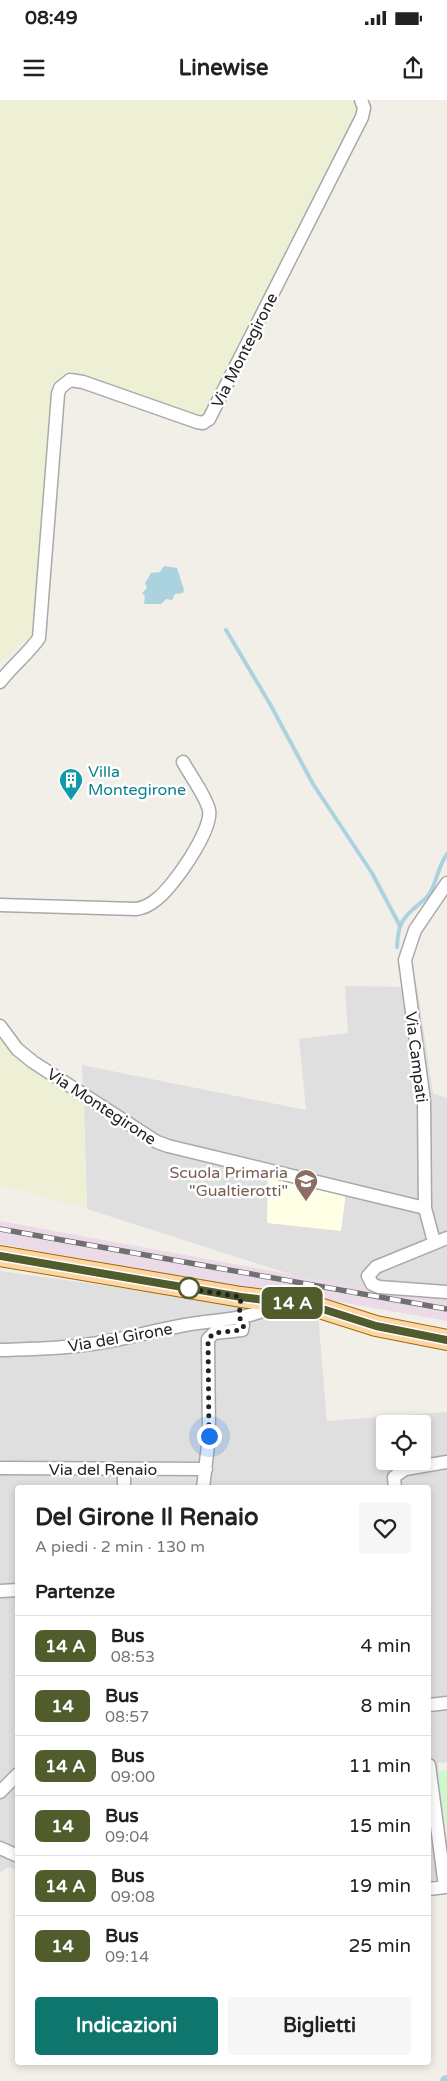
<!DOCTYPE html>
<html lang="it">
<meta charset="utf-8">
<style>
:root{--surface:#fff;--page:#f6f6f6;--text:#222;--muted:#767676;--line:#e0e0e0;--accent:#0f766e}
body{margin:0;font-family:"Varela Round",sans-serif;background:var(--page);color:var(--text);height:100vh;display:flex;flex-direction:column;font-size:19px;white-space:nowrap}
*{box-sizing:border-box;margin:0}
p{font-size:16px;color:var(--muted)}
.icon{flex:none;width:28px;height:28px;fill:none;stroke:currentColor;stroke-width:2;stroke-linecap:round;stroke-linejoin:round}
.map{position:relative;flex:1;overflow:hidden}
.side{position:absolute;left:15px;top:1385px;width:416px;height:580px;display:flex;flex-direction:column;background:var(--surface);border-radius:5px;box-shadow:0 2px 8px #0003}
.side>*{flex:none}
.badge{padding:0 10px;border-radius:8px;font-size:18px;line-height:32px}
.controls{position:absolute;left:376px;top:1315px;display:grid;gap:10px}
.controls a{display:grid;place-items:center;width:55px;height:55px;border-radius:5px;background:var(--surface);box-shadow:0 2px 8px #0003;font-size:25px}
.you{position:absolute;width:25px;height:25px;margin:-12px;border:4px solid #fff;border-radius:50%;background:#1a73e8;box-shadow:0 0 0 8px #1a73e833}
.map>.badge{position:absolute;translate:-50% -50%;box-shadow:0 0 0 2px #fff}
h2{padding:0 20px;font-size:19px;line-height:45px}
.round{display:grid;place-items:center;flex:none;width:52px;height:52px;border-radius:5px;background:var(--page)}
.head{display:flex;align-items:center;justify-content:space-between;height:85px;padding:0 20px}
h1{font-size:24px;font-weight:700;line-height:38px}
.button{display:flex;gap:10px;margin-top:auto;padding:10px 20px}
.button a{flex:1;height:58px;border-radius:5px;background:var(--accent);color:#fff;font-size:20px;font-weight:700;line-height:58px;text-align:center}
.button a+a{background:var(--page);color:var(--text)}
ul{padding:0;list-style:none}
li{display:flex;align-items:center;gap:15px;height:60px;padding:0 20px;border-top:1px solid var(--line)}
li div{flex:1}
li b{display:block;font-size:19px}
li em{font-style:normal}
li .badge{min-width:55px;font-weight:700;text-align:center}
.status{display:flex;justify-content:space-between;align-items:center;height:35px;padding:0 25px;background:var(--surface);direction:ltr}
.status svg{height:14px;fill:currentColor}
header{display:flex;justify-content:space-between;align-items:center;height:65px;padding:0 20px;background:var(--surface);font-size:22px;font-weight:700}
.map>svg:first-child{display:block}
</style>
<div class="status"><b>08:49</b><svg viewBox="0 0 49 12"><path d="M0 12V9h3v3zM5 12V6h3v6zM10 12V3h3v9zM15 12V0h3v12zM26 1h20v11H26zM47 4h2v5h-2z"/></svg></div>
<header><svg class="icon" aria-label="menu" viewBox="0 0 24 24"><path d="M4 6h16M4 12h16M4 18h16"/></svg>Linewise<svg class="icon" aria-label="share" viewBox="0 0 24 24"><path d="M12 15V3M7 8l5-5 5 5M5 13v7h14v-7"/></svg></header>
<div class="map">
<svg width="447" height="1981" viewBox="0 0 447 1981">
<rect width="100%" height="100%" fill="#f2efe9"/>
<path fill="#e0dfdf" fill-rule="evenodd" d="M345 886 417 887 433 993 447 998V1203L296 1176 87 1109 82 965 306 1010 299 939 348 933Z
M0 1171 318 1215 327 1321 447 1312V1662L438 1663 447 1743V1792L429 1794V1388H18V1771L10 1767 0 1772ZM385 1324H422V1361H385Z"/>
<path fill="#ebdbe8" d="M0 1121 447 1203V1221L317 1198 217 1184 0 1144Z"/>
<path fill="#ffffe5" d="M268 1076 346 1092 341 1131 267 1123Z"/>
<path fill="#eef0d5" d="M0 0H352L359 12 274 181 208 328 52 281 33 534 0 562Z
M0 927 84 1001 87 1109 0 1085Z"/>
<path fill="#c8facc" d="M447 1670V1735L438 1672Z"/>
<path fill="#e2e2e2" d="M125 1373H198L197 1387H119Z"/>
<path fill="#aad3df" d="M164 466 177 468 184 490 183 493 175 494 172 500 166 499 161 504H144L145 496 142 493 147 488 145 483 151 473 160 472Z"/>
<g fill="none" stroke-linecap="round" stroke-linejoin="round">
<path stroke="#aad3df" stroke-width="4" d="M226 530 270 604 313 684 372 773 400 826
M397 847C398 825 401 819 419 804 423 801 427 798 430 793 437 780 438 767 447 754"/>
<path stroke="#aad3df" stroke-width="12" d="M446 1981H447"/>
<g stroke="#a9a9a9" stroke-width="15">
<path id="minor" d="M0 582C12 566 28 554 39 538L58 294 60 288 70 280 83 282 197 322 203 323 209 319 362 17 364 8 361 0
M0 805 136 809C144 808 150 805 157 799 173 787 213 730 209 710 206 696 190 675 183 662
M0 926 17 949 33 962 157 1042 168 1046 425 1108
M447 1138 376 1167 368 1176 372 1184 379 1187 447 1192
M434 1142 425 1108 424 1001 405 860 415 830 447 783
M0 1250C28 1249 56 1249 84 1245 118 1241 151 1231 185 1225 217 1219 251 1221 280 1202
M0 1368 206 1369
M124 1388V1369
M203 1388 209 1336 208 1239 214 1233 242 1230 243 1225 239 1217
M395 1388 394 1377 405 1369 447 1362
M0 1491 18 1490
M429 1605 447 1603
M429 1665 445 1787 429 1789
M0 1692 18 1674
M0 1748 18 1756"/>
</g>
<g stroke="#a06b00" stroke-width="22">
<path id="primary" d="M0 1156 241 1197 313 1206 376 1226 447 1240"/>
</g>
<use href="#minor" stroke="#fff" stroke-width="12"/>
<use href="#primary" stroke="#fcd6a4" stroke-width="20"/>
<g stroke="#707070" stroke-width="5.5">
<path id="rail" d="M0 1129 447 1209"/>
</g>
<use href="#rail" stroke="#fff" stroke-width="4" stroke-dasharray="11" stroke-linecap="butt"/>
</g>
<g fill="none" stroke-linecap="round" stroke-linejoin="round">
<g stroke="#fff" stroke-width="11">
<path id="line" d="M0 1156 241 1197 313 1206 376 1226 447 1240"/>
</g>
<use href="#line" stroke="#515c2d" stroke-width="8"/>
<path stroke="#222" stroke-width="5" stroke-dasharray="0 9" d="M189 1188H186L241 1197 239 1217 244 1225 242 1230 214 1233 208 1239 209 1336"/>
</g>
<defs>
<g id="building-pin" transform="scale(1.25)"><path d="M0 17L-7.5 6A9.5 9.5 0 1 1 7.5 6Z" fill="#0f9aa8" stroke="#fff"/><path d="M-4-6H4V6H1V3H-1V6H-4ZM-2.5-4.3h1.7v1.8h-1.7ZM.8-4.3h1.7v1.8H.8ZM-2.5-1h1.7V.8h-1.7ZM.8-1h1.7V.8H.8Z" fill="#fff"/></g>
<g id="school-pin" transform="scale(1.25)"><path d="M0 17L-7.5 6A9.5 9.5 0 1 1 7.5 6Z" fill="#8d6e63" stroke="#fff"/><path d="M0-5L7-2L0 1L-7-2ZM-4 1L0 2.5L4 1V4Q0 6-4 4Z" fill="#fff"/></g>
</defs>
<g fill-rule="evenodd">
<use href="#building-pin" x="71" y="680"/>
<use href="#school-pin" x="306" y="1081"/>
</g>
<circle fill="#fff" stroke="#515c2d" stroke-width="2.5" cx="189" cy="1188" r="10"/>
<g text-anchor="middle" stroke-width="5" stroke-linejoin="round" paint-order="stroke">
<g font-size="16" fill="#222" stroke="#fff">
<text transform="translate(244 250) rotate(-63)" y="6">Via Montegirone</text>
<text transform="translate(417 957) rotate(83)" y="6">Via Campati</text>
<text transform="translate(102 1006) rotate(33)" y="6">Via Montegirone</text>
<text transform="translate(120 1237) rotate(-10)" y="6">Via del Girone</text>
<text x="103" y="1375">Via del Renaio</text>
</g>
<g font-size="16" fill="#0d838f" stroke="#fff" text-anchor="start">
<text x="88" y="677">Villa<tspan x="88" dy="18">Montegirone</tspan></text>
</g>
<g font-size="16" fill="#785e54" stroke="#fff" text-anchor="end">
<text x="288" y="1078">Scuola Primaria<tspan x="288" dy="18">"Gualtierotti"</tspan></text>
</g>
</g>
</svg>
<div class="controls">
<a><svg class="icon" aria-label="locate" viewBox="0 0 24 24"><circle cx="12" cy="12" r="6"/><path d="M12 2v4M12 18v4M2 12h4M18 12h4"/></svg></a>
</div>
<div class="you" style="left:209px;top:1336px"></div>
<b class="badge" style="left:292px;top:1203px;background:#515c2d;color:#fff">14 A</b>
<section class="side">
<div class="head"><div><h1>Del Girone Il Renaio</h1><p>A piedi · 2 min · 130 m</p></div><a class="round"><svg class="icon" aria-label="heart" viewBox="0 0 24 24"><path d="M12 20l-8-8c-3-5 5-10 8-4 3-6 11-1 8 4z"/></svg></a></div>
<h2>Partenze</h2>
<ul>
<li><span class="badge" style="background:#515c2d;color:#fff">14 A</span><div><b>Bus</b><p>08:53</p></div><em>4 min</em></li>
<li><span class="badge" style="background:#515c2d;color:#fff">14</span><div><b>Bus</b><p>08:57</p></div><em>8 min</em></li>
<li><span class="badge" style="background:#515c2d;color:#fff">14 A</span><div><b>Bus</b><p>09:00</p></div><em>11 min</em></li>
<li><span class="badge" style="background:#515c2d;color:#fff">14</span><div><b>Bus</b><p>09:04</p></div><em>15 min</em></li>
<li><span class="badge" style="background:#515c2d;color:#fff">14 A</span><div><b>Bus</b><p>09:08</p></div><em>19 min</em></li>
<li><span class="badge" style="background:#515c2d;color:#fff">14</span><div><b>Bus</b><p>09:14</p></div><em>25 min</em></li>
</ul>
<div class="button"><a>Indicazioni</a><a>Biglietti</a></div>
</section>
</div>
